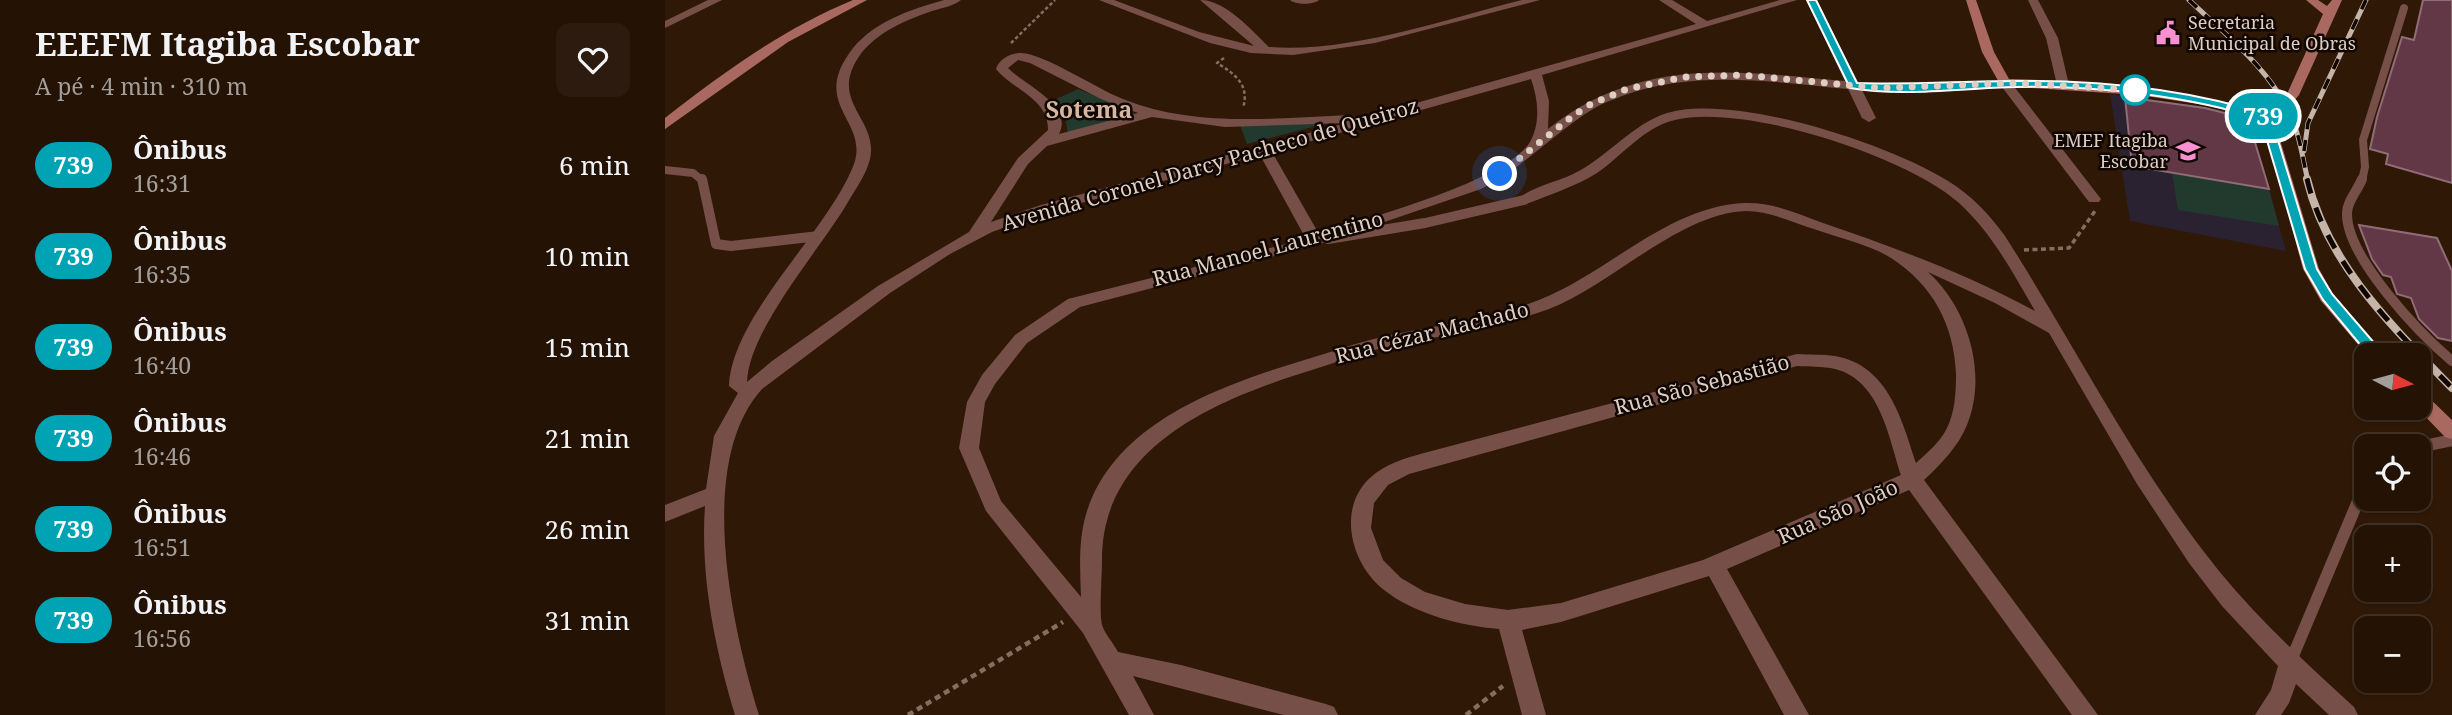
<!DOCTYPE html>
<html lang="pt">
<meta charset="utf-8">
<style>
:root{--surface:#241204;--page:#2c1b0e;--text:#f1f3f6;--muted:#a39e9a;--line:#413226}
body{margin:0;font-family:"Noto Serif",serif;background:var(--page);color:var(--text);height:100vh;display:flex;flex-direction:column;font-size:26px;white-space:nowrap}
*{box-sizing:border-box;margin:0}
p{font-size:23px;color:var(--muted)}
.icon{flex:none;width:38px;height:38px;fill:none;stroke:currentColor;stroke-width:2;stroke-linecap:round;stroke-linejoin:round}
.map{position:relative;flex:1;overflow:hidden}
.details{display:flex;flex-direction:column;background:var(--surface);width:665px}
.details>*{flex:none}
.badge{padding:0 14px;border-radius:23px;font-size:24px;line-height:46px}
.needle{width:46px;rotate:96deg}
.buttons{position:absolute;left:1689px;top:343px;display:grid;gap:14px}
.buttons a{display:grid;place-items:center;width:77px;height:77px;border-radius:14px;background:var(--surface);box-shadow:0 2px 5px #0004,0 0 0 2px var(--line);font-size:35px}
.you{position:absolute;width:35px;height:35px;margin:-18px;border:5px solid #fff;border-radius:50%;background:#1a73e8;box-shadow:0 0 0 10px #1a73e833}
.map>.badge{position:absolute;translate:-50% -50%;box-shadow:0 0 0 4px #fff}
.round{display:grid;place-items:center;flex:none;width:74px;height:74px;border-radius:14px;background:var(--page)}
.headline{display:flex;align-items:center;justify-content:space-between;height:119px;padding:0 35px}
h1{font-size:33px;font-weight:700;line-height:52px}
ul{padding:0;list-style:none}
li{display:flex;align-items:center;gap:21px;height:91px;padding:0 35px}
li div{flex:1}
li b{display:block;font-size:26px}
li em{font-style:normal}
li .badge{min-width:77px;font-weight:700;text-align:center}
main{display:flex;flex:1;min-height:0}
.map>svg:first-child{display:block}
</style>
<main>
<section class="details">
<div class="headline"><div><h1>EEEFM Itagiba Escobar</h1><p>A pé · 4 min · 310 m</p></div><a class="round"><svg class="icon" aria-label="heart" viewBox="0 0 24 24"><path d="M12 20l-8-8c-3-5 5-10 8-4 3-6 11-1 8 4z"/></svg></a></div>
<ul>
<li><span class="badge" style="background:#00a3b4;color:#fff">739</span><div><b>Ônibus</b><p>16:31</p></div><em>6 min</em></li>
<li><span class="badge" style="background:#00a3b4;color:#fff">739</span><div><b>Ônibus</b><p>16:35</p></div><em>10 min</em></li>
<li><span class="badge" style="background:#00a3b4;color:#fff">739</span><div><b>Ônibus</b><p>16:40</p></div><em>15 min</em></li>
<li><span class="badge" style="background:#00a3b4;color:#fff">739</span><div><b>Ônibus</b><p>16:46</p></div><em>21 min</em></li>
<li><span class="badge" style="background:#00a3b4;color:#fff">739</span><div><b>Ônibus</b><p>16:51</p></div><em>26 min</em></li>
<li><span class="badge" style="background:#00a3b4;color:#fff">739</span><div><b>Ônibus</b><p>16:56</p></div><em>31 min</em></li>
</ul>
</section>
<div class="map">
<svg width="1787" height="715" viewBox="0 0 1787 715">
<rect width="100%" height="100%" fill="#301806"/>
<path fill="#2a2231" d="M1445 94 1582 114 1621 251 1465 221Z"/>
<path fill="#223a2d" d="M413 89 468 111 469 115 403 133 399 113 387 101Z
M663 123 582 144 575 125Z
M1507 173 1604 189 1614 226 1513 210Z"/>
<path fill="#633846" stroke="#906c77" stroke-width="2" d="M1758 0H1787V183L1721 164 1723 154 1705 149 1712 117 1737 37 1749 40Z
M1460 97 1540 108 1583 119 1604 189 1467 166Z
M1694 225 1772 238 1787 271V341L1773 338 1754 319 1746 298 1732 294 1726 277 1718 275 1707 259Z"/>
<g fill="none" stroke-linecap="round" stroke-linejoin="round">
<path stroke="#836f60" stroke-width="2.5" stroke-dasharray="3.5 2.5" stroke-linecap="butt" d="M346 43 390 0
M559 58 552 63C570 74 585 85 578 108"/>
<path stroke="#836f60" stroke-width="3.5" stroke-dasharray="5 3.5" stroke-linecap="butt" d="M1359 250 1404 248 1430 211"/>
<path stroke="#836f60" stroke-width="4.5" stroke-dasharray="6 4.5" stroke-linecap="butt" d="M243 715 398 622
M801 715 838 686"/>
<path stroke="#774f49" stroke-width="8" d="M0 170 28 173 38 181
M1697 181 1700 167 1698 140 1739 8"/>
<path stroke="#774f49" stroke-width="10" d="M37 179 51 244 66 246 154 236
M1697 179C1693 190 1682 201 1682 213 1681 257 1755 334 1787 361
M663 239 760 223 859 200"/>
<path stroke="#774f49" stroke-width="12" d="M1754 447 1787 440
M1625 663 1701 482"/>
<path fill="#774f49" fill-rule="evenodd" d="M43 0H57L0 28V21Z
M279 0H296C289 6 277 8 267 11 241 20 212 32 195 55 162 102 214 118 205 159 201 175 191 188 183 202 155 250 84 329 82 382L107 361 213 286 304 232 353 158 383 130C384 99 348 90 331 69 334 59 345 53 356 53 380 54 432 89 458 99 530 128 609 118 685 115L690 116 691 120 1031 24 994 0H1007L1042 21 1115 0H1132L877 75 884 101 883 129C975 56 1071 71 1180 81L1141 0H1151L1193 82 1214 84 1344 80 1436 199 1434 202H1424L1337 87 1197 90 1211 118 1204 122 1197 118 1183 89C1108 82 1030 69 957 96 948 100 937 103 928 109 889 133 858 168 816 189L655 244 415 307 362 343 330 384 320 402 314 448 336 501 416 597C415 568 413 539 422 511 452 419 563 383 646 358 670 351 693 342 718 337 770 325 824 320 874 300 943 273 1003 206 1080 203 1107 202 1134 214 1158 223 1231 248 1302 274 1370 311 1348 273 1327 233 1294 203 1242 156 1079 103 1010 120 979 127 957 156 932 173 911 186 887 194 864 203L859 204 852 200C864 187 897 181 914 171 945 154 968 124 1002 113 1070 93 1224 144 1283 181 1305 194 1325 215 1340 236 1411 347 1471 468 1554 571 1595 621 1642 664 1689 707L1693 715H1664L1631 684 1624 703 1616 715H1590L1606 690 1613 666 1557 606 1524 563 1472 484 1384 333 1330 303 1263 272C1303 308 1323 374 1302 425 1293 447 1276 464 1259 480L1433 715H1407L1244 490 1062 569 1144 715H1119L1044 576 896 622 857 630 881 715H857L834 629C797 626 749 614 719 590 686 564 671 508 706 477 720 464 741 458 759 453L1132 354C1144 355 1158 354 1170 356 1223 365 1237 420 1251 463 1262 453 1274 443 1281 430 1290 413 1291 393 1291 374 1289 325 1268 285 1226 258 1204 244 1173 238 1149 229 1127 222 1104 211 1081 211 1015 213 946 285 884 309 830 329 773 336 717 348 694 354 673 362 650 369 556 398 436 444 437 561 437 576 434 612 437 625 440 634 449 644 453 652L516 665 661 704 669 707 673 715H619L468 676 489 715H464L418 633 321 511 294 448 302 402 317 375 350 335 403 299 641 239 595 155 386 211 327 232 285 254 225 293 97 389C30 463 67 628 94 715H70C50 649 35 576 40 506L0 522V505L41 489 49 436 73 393 64 386C67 316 159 235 187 169 208 123 147 108 183 55 204 23 244 10 279 0ZM353 60 365 63 436 99 473 113 394 134C409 105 359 85 343 68ZM866 79C873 99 876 122 865 142 840 182 702 218 654 234L607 152ZM487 117 560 127 681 123 376 205 326 222 363 164 382 146ZM1132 366C1144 367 1158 366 1170 369 1215 380 1224 438 1236 475L1038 560 896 603 843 610 800 604 760 592 736 578 718 560 706 528 709 503 723 485 744 474Z
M434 0H449L534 32 589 46 535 0C561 0 586 30 604 47 686 53 777 20 857 0H875L710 43 628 55 586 53 545 43Z
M625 0H654C648 5 631 5 625 0Z
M1363 0H1373L1393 38 1404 85 1402 88H1394L1392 85 1381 38Z"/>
<path fill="#a96961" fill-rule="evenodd" d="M188 0H202L123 42 0 129V118C59 72 118 29 188 0Z
M1301 0H1311L1329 52 1344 79C1432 81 1517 89 1602 113L1622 94 1658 14 1641 0H1653L1662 6 1667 0H1677L1634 95 1610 123 1654 269 1668 294 1721 355H1702L1656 301 1638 269 1598 120 1540 105 1474 95 1336 86 1317 52Z
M1754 392 1760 394 1787 420V439L1780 437 1752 408Z"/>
<g stroke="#c5b4a8" stroke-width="5">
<path id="rail-far1" d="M1524 0C1561 35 1606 70 1627 118 1635 137 1638 160 1643 181
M1639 151 1643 123 1701 0"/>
</g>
<g stroke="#c5b4a8" stroke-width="8">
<path id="rail" d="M1642 179C1662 264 1728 327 1787 388"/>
</g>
<use href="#rail-far1" stroke="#100602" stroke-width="3.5" stroke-dasharray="11" stroke-linecap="butt"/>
<use href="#rail" stroke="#100602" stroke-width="5" stroke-dasharray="15" stroke-linecap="butt"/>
</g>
<path fill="#00a3b4" stroke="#fff" stroke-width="2" d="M1142 0H1151L1192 83C1246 85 1299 81 1353 81 1437 80 1527 90 1608 116L1609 127 1652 269 1667 294 1717 352V359H1707L1658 300 1640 269 1598 127 1599 120C1525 96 1428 85 1350 87 1297 88 1238 97 1185 88Z"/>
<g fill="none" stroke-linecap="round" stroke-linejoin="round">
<path stroke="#decec3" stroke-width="7" stroke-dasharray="0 12.6" d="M835 174 909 115 926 104 962 89 1020 77 1077 75 1214 88 1354 83 1470 90"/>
</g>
<defs>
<g id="civic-bare" transform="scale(1.89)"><path d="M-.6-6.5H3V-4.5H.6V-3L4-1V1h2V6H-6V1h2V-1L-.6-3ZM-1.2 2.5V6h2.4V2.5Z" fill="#f690cf" stroke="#100602" stroke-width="2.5" paint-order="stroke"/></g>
<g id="school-bare" transform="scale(1.89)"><path d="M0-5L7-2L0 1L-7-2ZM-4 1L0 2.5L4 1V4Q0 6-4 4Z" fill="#f690cf" stroke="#100602" stroke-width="2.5" paint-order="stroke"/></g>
</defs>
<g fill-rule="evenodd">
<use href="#civic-bare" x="1503" y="33"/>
<use href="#school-bare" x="1523" y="151"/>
</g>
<circle fill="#fff" stroke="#00a3b4" stroke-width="3.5" cx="1470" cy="90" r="14"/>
<g text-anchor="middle" stroke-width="5" stroke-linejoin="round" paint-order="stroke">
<g font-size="18" fill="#decec3" stroke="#100602" text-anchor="start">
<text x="1523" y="29">Secretaria<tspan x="1523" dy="21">Municipal de Obras</tspan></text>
<text x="1503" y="147" text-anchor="end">EMEF Itagiba<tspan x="1503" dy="21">Escobar</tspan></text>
</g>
<g font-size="21" fill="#decec3" stroke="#100602">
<text transform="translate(545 165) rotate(-16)" y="7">Avenida Coronel Darcy Pacheco de Queiroz</text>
<text transform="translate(603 249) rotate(-15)" y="7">Rua Manoel Laurentino</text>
<text transform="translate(767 333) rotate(-14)" y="7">Rua Cézar Machado</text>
<text transform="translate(1037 385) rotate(-15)" y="7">Rua São Sebastião</text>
<text transform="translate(1173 512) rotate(-24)" y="7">Rua São João</text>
</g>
<g font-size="23" font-weight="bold" fill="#d7b7a2" stroke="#100602">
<text x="424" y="118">Sotema</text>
</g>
</g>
</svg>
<div class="buttons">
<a><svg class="needle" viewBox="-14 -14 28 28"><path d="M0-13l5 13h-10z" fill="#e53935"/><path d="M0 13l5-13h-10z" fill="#a39e9a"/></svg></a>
<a><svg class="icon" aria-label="locate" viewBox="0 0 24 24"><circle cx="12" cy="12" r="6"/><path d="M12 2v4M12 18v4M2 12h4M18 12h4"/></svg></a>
<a>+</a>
<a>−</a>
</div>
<div class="you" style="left:835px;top:174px"></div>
<b class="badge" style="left:1598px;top:116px;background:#00a3b4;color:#fff">739</b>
</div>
</main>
